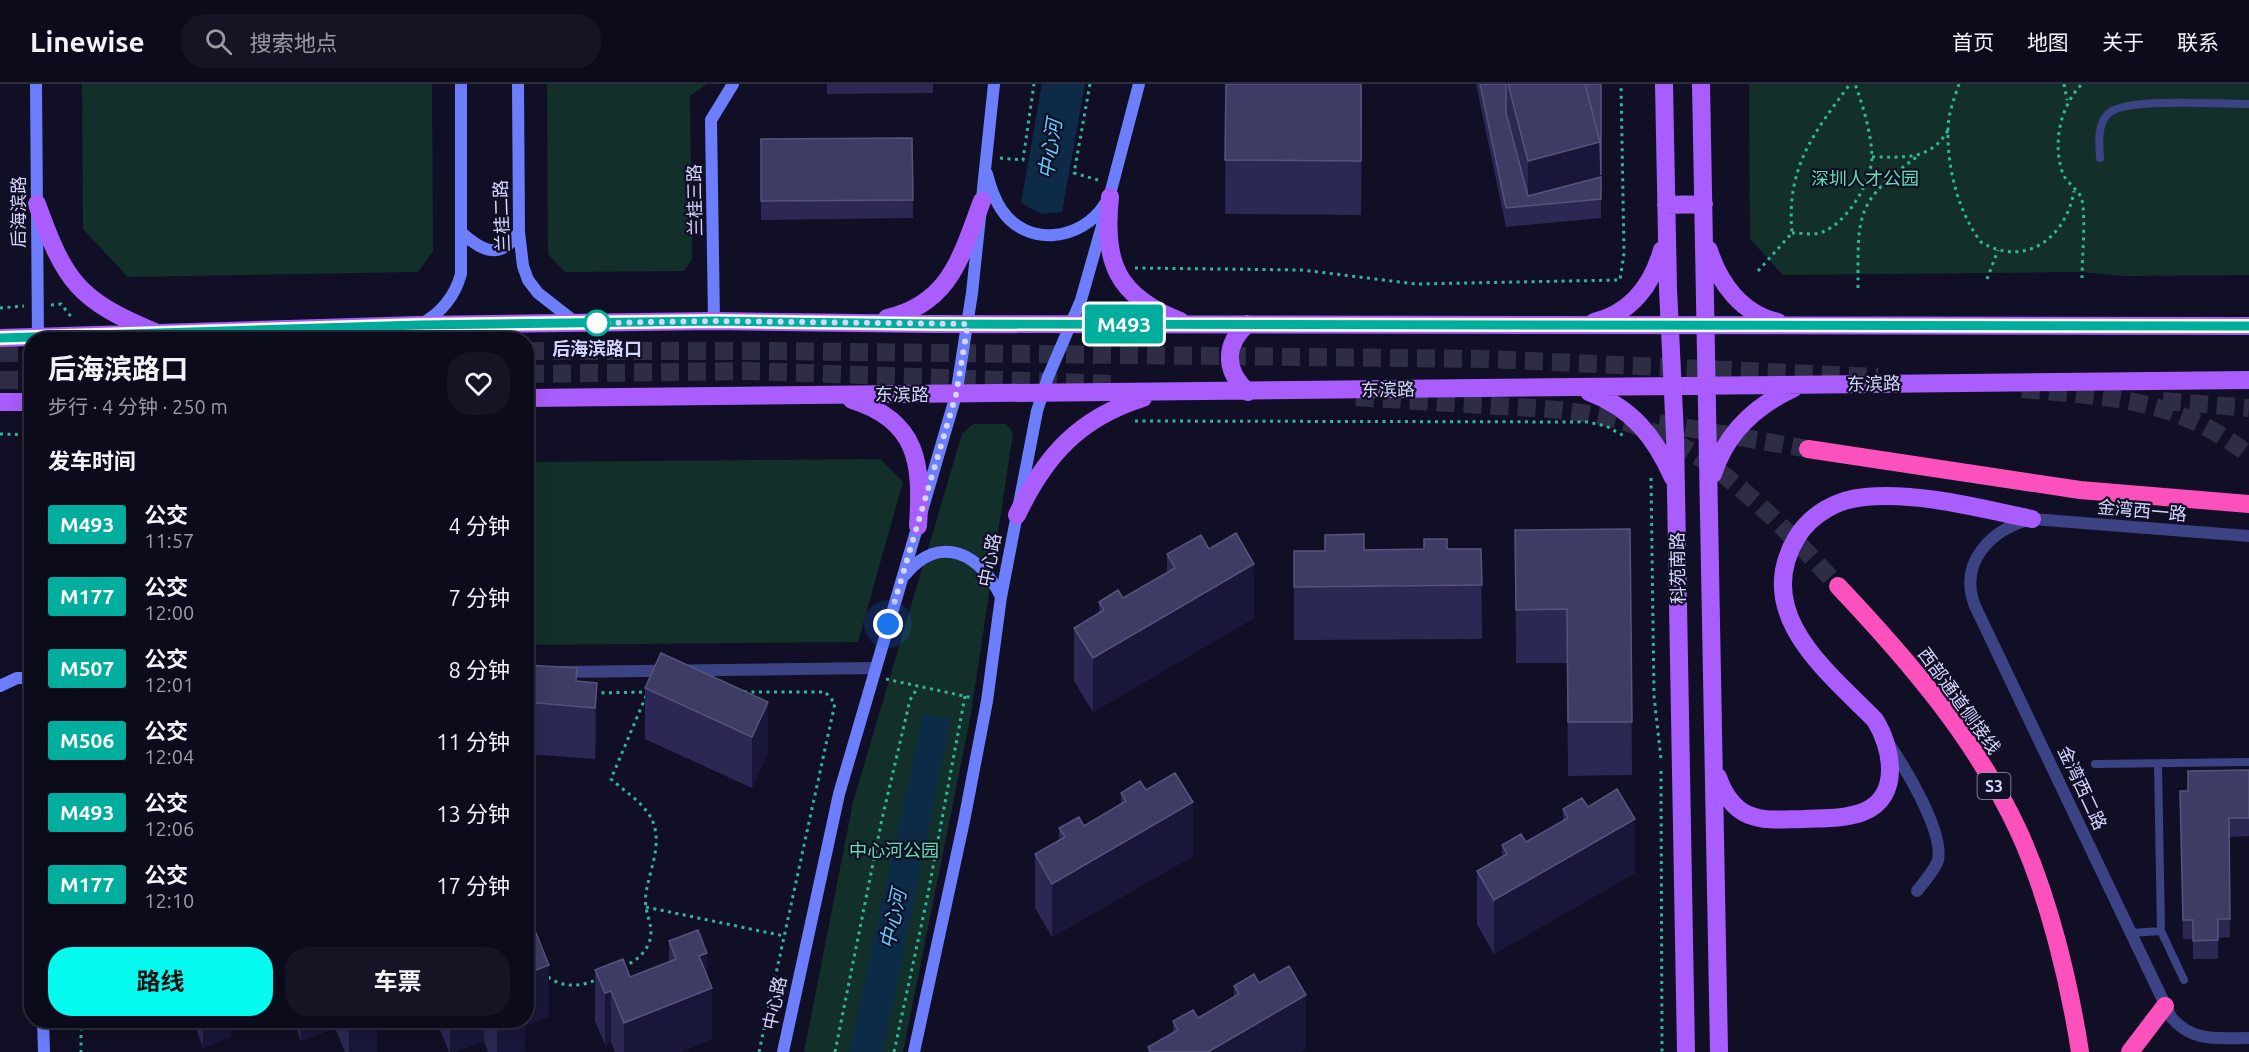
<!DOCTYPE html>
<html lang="zh">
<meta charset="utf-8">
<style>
:root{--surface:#0c0b1c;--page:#151425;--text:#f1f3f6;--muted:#9a9ba3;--line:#2c2b3b;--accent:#04fbef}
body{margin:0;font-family:Ubuntu,"Noto Sans SC",sans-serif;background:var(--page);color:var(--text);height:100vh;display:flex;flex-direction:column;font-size:22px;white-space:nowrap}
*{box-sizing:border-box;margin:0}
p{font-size:20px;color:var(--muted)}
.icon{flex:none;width:33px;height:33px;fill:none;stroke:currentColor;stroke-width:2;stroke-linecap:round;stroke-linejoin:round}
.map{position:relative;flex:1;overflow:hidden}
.drawer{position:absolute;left:24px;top:248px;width:510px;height:696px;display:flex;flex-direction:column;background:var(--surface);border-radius:24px;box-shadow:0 6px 24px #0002,0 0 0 2px var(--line)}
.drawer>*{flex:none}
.badge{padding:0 12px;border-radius:4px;font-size:21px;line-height:39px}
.you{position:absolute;width:30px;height:30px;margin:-15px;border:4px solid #fff;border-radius:50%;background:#1a73e8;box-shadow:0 0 0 9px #1a73e833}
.map>.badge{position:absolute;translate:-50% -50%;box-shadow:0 0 0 3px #fff}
h2{padding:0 24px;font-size:22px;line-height:54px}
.round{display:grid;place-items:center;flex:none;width:63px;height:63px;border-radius:24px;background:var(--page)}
.headline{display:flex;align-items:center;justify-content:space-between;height:102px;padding:0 24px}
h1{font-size:28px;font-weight:700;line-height:45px}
.primary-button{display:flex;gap:12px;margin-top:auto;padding:12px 24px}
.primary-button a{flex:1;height:69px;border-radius:24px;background:var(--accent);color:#111;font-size:24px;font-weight:700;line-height:69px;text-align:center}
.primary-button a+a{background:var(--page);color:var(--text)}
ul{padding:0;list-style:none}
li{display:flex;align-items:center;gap:18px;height:72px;padding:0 24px}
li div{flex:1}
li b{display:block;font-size:22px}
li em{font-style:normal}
li .badge{min-width:66px;font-weight:700;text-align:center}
header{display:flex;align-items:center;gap:36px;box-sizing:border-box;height:84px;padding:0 30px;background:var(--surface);border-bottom:2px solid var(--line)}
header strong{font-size:28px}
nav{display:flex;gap:33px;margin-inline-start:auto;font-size:21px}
.search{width:420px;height:54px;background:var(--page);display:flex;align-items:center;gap:15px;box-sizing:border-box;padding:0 21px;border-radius:24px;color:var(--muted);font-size:22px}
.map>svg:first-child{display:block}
</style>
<header>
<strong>Linewise</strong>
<div class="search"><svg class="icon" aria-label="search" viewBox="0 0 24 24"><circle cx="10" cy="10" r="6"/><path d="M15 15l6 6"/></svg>搜索地点</div>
<nav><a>首页</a><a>地图</a><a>关于</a><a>联系</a></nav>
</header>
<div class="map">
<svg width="2249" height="968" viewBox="0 0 2249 968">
<rect width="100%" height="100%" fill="#100f25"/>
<path fill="#122f2a" d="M82 0H432L433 167 418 188 128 193 83 145Z
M547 0H707L690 12 692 175 684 187 565 188 548 170Z
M1749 0H2249V191L2124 192 2082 188 1783 191 1750 155Z
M973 340H1006L1013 349 971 630 903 968H804L853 718 962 350Z
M880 375 903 398 858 558 527 561V378Z"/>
<path fill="#0d2a47" d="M1042 0H1085L1062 128 1041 130 1021 119Z
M923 630 951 635 883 968H849Z"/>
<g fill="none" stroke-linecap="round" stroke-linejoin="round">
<path stroke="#2d2d46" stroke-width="18" stroke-dasharray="18 9" stroke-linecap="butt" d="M526 267H766L1487 275 1878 293
M0 269H32
M526 290 749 287 1112 300
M0 296H32
M2022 305C2111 313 2176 314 2249 371
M1356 313C1403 316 1450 319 1497 322 1552 325 1606 327 1658 350 1726 381 1788 447 1838 502
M2163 317 2249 324
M1659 339 1808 365"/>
<path stroke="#31b69a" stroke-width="3" stroke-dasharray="3 4.5" stroke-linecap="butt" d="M1090 0 1074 89 1098 96
M1959 0C1954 15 1948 30 1948 46 1947 83 1958 128 1981 158 2026 185 2066 153 2074 107
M2064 0 2067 16
M1872 73C1903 73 1931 77 1948 46
M1000 74 1023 76 1034 0
M1792 149C1801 149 1811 151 1820 149 1846 141 1872 98 1872 72 1871 48 1863 22 1855 0
M1135 184 1302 186 1416 200 1620 196 1624 169 1621 0
M1758 187 1792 149C1786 84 1813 50 1850 0
M2082 194C2082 173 2086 135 2082 116 2080 107 2067 99 2063 90 2052 60 2060 22 2082 0
M1987 195 1998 166
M1858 204C1858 129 1855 118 1918 72
M51 221 61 220 73 235
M0 224 24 222
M1135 337 1587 338 1606 342 1624 352
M0 350 32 351
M1651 394 1654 612 1661 675
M886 595 973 614
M744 608H825L835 619 759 968
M594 609 648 608
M1661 687 1662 968
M646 823 784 852
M623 883C634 878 644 871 649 859 654 844 648 837 646 823 642 800 663 769 654 741 648 721 625 708 611 695L646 612
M548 893C564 904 581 903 598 895
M81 936V968
M835 968 882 735 910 616 918 603
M894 968 927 815 965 612"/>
<path stroke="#3b4384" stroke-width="8" d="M2100 74C2099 59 2097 41 2108 30 2124 13 2222 20 2249 20
M2095 680 2249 678
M2158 680 2161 847 2184 896
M2131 849 2161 847"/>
<path stroke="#3b4384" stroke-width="12" d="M2249 452 2032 435C1991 445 1958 478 1975 522L2171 933C2192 959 2219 954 2249 954
M561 588 875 584
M1889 660C1905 684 1944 747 1938 776 1935 786 1923 799 1917 807"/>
<path stroke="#6d7efd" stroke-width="12" d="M36 0 38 255
M518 0 519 148 523 182 528 196 538 209 575 238
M987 90C990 102 994 114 1001 125 1026 164 1082 157 1105 120
M1108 118 1139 0
M462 149C483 168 501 176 519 148
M714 237 711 36 733 0
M421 240C441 229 455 212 461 190V0
M905 491C940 448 981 470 1001 513
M0 602 17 594H32
M43 936 44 968
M783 968 839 710 956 311 972 209 994 0
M914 968 964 737 987 617 1001 513 1037 327 1048 293 1081 216 1104 135"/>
<path stroke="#a95dfd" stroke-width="18" d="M1664 0 1668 205 1675 351 1686 968
M1701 0 1719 968
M1110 113C1103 178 1116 212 1180 237
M37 120C65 198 78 216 155 248
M1666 121 1704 120
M1709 166C1719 199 1742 230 1778 238
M887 234C951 219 961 172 982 117
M1594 238C1631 229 1652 201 1662 166
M1247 240C1224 261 1224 287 1248 308
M0 254 419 241 714 237 934 240 2249 242
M1589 308C1632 324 1655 353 1673 394
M526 314 2249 296
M852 316C919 337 922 380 918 442
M0 318H32
M1713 390C1726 349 1755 322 1794 304
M1017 431C1045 372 1079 334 1143 314
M1718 693C1723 708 1733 725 1749 731 1766 738 1786 735 1804 735 1823 734 1844 735 1863 728 1902 713 1892 663 1875 636 1827 587 1751 529 1797 453 1811 430 1838 415 1865 413 1920 408 1978 424 2032 435"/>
<path stroke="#fc51bc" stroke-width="18" d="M1808 365 2080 406 2249 420
M1838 502C1908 576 1976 655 2019 748 2049 814 2069 897 2080 968
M2130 968 2165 922"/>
</g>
<path fill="#2b2953" d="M827 0H933V9L827 10Z
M1226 0H1362L1361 131 1225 130Z
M1476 0H1601V134L1506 143Z
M912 54 913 134 761 136V55Z
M1630 445 1632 691 1568 692 1567 579H1516L1515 446Z
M1209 465 1254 534 1093 628 1074 597V544L1099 529V518L1123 514 1167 489V470Z
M1481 465 1482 555 1294 556V467Z
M526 581 577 597 597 599V650L595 675 526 670Z
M645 604 768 618V669L752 704 645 655Z
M2249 686V752L2229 753 2230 853 2218 854V875H2193V855H2183L2180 725 2188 707Z
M1146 706 1193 772 1052 853 1035 824V770L1059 756V744L1084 742 1121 721V709Z
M1588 723 1635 789 1494 870 1477 840V787L1502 773V761L1526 758 1563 737V725Z
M669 857 707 891 712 955 680 968H615L611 958 605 961 595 937V886L630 893 669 878Z
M1259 899 1306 965 1300 968H1148V963L1173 949V937L1198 934 1234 913V902Z
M549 933 525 942V968H488L484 957 455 968H449L437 938V936H526Z
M193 936H231V953L203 964Z
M293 936H377V968H345L335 944 301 957Z"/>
<path fill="#181739" d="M1600 58V112L1528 122V77Z
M1254 480V534L1093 628V574Z
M597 599V650L595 675V624Z
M768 618V669L752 704V653Z
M1193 718V772L1052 853V800Z
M1635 735V789L1494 870V816Z
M707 869V906L712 904V955L680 968H624V939L699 872Z
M549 881V933L525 942V968H497V941L511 936H526V890Z
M611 907V958L605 961V909Z
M1306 911V965L1300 968H1208Z
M155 936H170L155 941Z
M203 936H231V953L203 964Z
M301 936H335V944L301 957Z
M349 936H377V968H349Z
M450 936H484V957L455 968H450Z"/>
<path fill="#3d3c65" stroke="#55547d" stroke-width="1.5" d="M1226 0H1361V77L1225 76Z
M1480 0H1506V29L1528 112 1601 93V115L1506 124Z
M1508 0H1585L1600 58 1528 77Z
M1585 0H1601V91L1600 58Z
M912 54 913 116 761 117V55Z
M1630 445 1632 638H1568L1567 525 1516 526 1515 446Z
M1236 449 1254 480 1093 574 1074 544 1104 526 1099 518 1118 506 1123 514 1175 484 1167 470 1201 451 1209 465Z
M1364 450V466L1424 465V455H1447V465H1481L1482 501 1294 503V467H1325V451Z
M661 569 768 618 752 653 645 604Z
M526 581 577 584 576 597 597 599 595 624 526 618Z
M2249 686V734H2229L2230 835H2218V856L2193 857V836H2183L2180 707H2188V687Z
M1175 689 1193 718 1052 800 1035 770 1065 753 1059 744 1079 733 1084 742 1126 717 1121 709 1140 697 1146 706Z
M1617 705 1635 735 1494 816 1477 787 1507 770 1502 761 1521 750 1526 758 1568 734 1563 725 1582 714 1588 723Z
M698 846 707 869 699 872 712 904 624 939 611 907 605 909 595 886 623 875 630 893 676 875 669 857Z
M536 849 549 881 526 890V853Z
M1289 882 1306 911 1208 968H1151L1148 963 1178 946 1173 937 1193 926 1198 934 1239 910 1234 902 1254 890 1259 899Z
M495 936H511L497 941Z"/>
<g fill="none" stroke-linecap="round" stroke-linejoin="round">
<g stroke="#fff" stroke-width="14">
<path id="line" d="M0 254 419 241 714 237 934 240 2249 242"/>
</g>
<use href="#line" stroke="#01ad9c" stroke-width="9"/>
<path stroke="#d4d6fe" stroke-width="6" stroke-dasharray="0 10.8" d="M597 239 714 237 968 240 956 311 888 540"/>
</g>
<circle fill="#fff" stroke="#01ad9c" stroke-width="3" cx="597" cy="239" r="12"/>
<g text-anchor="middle" stroke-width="4.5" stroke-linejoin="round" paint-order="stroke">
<rect fill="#100f25" stroke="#999abd" stroke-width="1.5" x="1977.5" y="689" width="33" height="26" rx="4.5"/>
<g font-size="16" font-weight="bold" fill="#d4d6fe">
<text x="1994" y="708">S3</text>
</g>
<g font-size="18" fill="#61deac" stroke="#100f25">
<text x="1865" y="101">深圳人才公园</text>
<text x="894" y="773">中心河公园</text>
</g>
<g font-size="18" fill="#d4d6fe" stroke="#100f25">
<text transform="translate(695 116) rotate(-91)" y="6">兰桂三路</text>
<text transform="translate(19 128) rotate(-90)" y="6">后海滨路</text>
<text transform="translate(502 132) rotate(-92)" y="6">兰桂二路</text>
<text transform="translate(1874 300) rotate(-1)" y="6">东滨路</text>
<text transform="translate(1388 306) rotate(-1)" y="6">东滨路</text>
<text x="902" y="317">东滨路</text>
<text transform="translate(2142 427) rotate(5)" y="6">金湾西一路</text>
<text transform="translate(990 476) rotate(-79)" y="6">中心路</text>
<text transform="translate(1678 484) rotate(-91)" y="6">科苑南路</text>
<text transform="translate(1959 617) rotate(54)" y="6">西部通道侧接线</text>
<text transform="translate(2082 704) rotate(65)" y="6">金湾西二路</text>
<text transform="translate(775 919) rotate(-78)" y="6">中心路</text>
</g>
<g font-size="18" font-weight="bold" fill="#d4d6fe" stroke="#100f25">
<text x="597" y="271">后海滨路口</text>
</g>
<g font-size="20" font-style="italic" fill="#64ccfd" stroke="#100f25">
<text transform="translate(1050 65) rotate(-81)" y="7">中心河</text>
<text transform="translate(893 835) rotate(-78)" y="7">中心河</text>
</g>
</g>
</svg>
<div class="you" style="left:888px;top:540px"></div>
<b class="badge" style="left:1124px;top:240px;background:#01ad9c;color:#fff">M493</b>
<section class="drawer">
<div class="headline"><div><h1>后海滨路口</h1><p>步行 · 4 分钟 · 250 m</p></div><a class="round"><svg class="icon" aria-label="heart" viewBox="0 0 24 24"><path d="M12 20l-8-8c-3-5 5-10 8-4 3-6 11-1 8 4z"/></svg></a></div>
<h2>发车时间</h2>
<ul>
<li><span class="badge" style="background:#01ad9c;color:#fff">M493</span><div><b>公交</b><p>11:57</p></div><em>4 分钟</em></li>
<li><span class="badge" style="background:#01ad9c;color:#fff">M177</span><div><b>公交</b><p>12:00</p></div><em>7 分钟</em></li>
<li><span class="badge" style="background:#01ad9c;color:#fff">M507</span><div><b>公交</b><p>12:01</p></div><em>8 分钟</em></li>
<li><span class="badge" style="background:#01ad9c;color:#fff">M506</span><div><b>公交</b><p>12:04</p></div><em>11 分钟</em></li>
<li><span class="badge" style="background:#01ad9c;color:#fff">M493</span><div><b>公交</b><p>12:06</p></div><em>13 分钟</em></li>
<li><span class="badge" style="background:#01ad9c;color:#fff">M177</span><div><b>公交</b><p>12:10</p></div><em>17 分钟</em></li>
</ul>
<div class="primary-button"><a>路线</a><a>车票</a></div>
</section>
</div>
